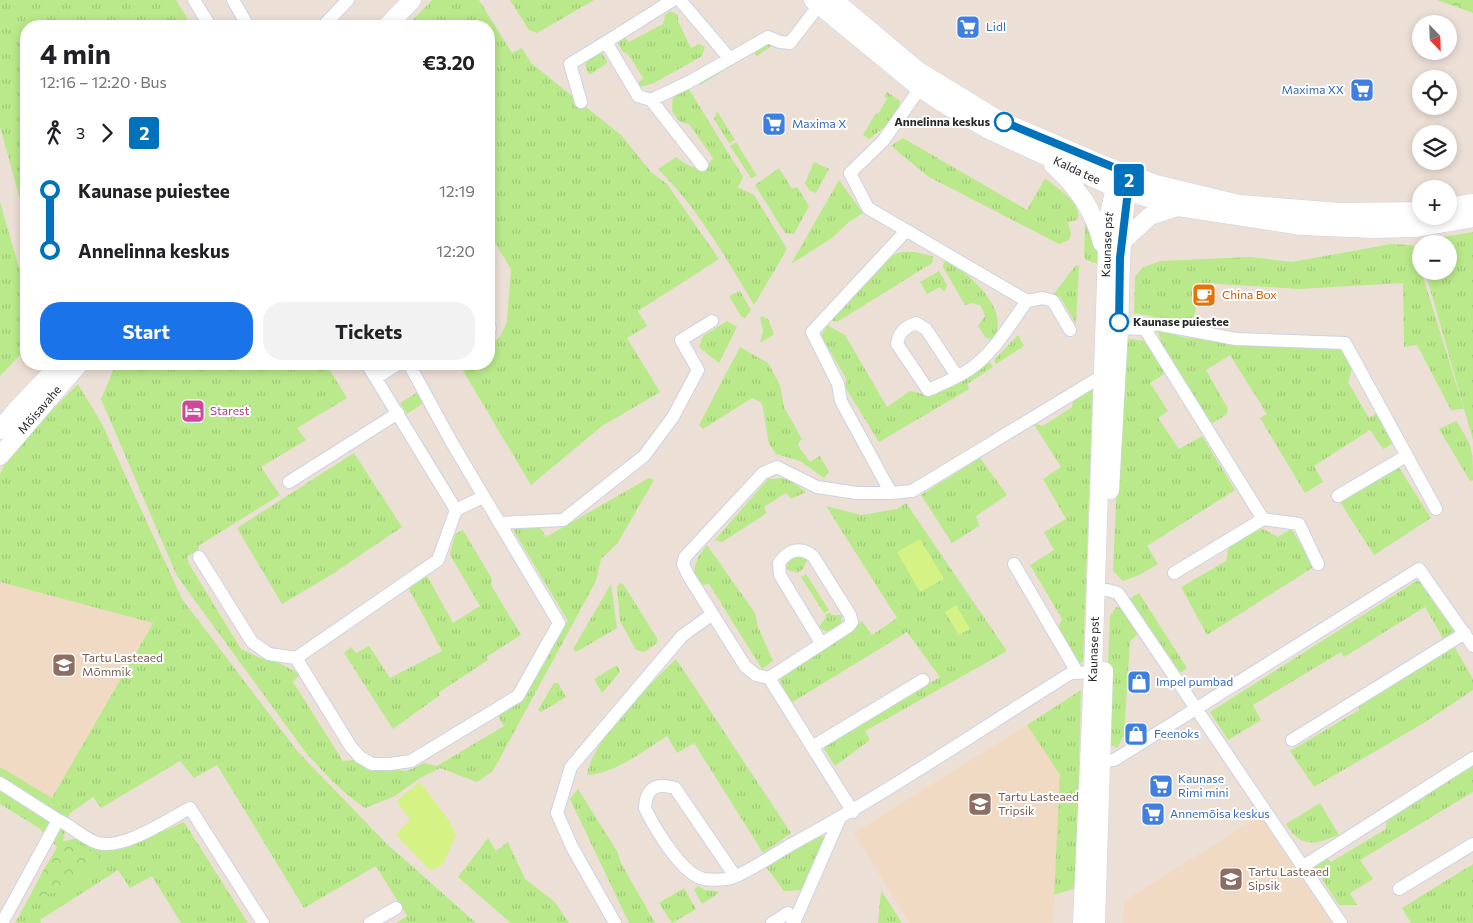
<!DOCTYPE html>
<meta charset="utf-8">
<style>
:root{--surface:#fff;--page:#f2f2f2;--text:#202124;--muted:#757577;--accent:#1a73e8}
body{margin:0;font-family:Commissioner,sans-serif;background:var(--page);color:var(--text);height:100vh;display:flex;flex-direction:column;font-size:19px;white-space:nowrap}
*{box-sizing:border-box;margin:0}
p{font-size:16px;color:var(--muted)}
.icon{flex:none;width:28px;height:28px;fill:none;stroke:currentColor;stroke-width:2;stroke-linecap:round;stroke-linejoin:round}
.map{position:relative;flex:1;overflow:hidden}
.panel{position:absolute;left:20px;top:20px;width:475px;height:350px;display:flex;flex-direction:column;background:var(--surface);border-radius:20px;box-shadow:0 2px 8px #0003}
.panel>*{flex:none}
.badge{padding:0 10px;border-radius:4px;font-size:18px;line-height:32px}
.needle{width:32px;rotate:157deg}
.tools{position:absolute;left:1412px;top:15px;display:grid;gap:10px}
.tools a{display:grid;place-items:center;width:45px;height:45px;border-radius:50%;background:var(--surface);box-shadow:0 2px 8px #0003;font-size:25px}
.map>.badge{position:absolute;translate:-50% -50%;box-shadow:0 0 0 2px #fff}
.legs{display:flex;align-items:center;gap:8px;height:55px;padding:0 20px;font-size:16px}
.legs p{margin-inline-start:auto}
.summary{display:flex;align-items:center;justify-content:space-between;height:85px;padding:0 20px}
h1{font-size:28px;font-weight:700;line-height:38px}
.action{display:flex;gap:10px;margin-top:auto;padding:10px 20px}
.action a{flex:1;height:58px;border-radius:20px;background:var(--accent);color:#fff;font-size:20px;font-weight:700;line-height:58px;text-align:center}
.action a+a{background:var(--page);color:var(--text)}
ul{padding:0 20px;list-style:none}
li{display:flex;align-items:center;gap:18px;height:60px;font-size:19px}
li i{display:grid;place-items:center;width:8px;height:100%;margin:0 6px;background:currentColor}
li i::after{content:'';width:12px;height:12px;margin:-6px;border:4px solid;border-radius:50%;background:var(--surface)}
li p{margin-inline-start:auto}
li:first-child i{background:linear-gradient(#0000 50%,currentColor 0)}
li:last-child i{background:linear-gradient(currentColor 50%,#0000 0)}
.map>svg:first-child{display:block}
</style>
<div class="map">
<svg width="1473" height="923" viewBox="0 0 1473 923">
<defs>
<pattern id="grass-tufts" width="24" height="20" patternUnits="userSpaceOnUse" patternTransform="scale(1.25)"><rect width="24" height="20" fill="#bae98b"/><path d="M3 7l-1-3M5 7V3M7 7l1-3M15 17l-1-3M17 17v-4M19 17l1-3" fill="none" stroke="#a0c878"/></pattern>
<pattern id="forest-crowns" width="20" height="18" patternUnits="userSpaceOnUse" patternTransform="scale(1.25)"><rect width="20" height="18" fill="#bae98b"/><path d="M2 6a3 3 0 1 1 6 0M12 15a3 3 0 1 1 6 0" fill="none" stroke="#a0c878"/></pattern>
</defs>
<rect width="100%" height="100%" fill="#ecdfd6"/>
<path fill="#f0dac3" d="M0 582 153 622 52 799 0 767Z
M1027 725 1060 775 1053 923H909L854 833Z
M1260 816 1332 923H1123L1124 901Z"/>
<path fill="url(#grass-tufts)" d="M0 0H176L192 26H26V221L0 127Z
M432 0H479L512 53 522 48 531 63 621 135 651 172 667 184 719 259 638 311 647 326 627 338 660 392 602 426 531 485 459 364H489V345L500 337 507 322 511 269 489 233V26H407Z
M510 0H594L537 33 529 30Z
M670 11 678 15V21L691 48 699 44 705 47 702 56 654 83 640 87 639 83 643 78 628 54 622 51 618 43 620 39 625 38 629 42 663 24 665 15Z
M769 43 773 45 757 56 754 52 700 85 696 81Z
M601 52 607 61 606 64 589 75 585 65 587 58Z
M687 86 743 177 738 187 754 195 787 249 754 305C726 258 697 207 658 169L676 157C690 167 703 176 713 158L689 124 680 122 672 111 673 95Z
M887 92 900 101C898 119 883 128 869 139L863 135 876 113 878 114 887 99 884 96Z
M717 111 735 140 729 143 714 119Z
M903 138 1027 210 1045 178C1056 188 1085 204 1077 220L1068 222 1071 234 1069 240 1059 244 929 177 891 146Z
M736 142 757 176 751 178 730 146Z
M814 162 829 169 816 193 809 190 805 183Z
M779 168 792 189 797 187 809 206 794 234 785 233 755 185Z
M839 180 863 213 850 221 832 238 791 264Z
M0 202 26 292V349L0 376Z
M1085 220 1098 245V264L1086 260 1084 257Z
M1473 232V440L1427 278H1432L1431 271H1449V244L1425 242 1431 239Z
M1391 244 1413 245 1464 409 1451 410 1417 345 1404 347 1403 283 1299 289 1202 283 1192 324 1134 313 1135 277 1143 267 1161 261 1250 257 1292 262Z
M901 252H914L933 256 932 263 837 322 829 320 889 257Z
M946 261C968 271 1014 313 992 339L986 338 978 326 985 316 981 306 972 303 965 305 943 267 944 262Z
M1076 265 1079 266 1076 324 1060 297 1052 296Z
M939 271 947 285 944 292 940 287 927 294 920 282Z
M740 291 751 310 745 318 741 316 729 296Z
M762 316 768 319 774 334 760 343 763 331 760 318Z
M727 321 737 327 719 363 699 347 703 336Z
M827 325 845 335 887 407 910 391 933 396 990 362 993 367 967 384 969 389 879 442 845 387 847 380 821 336Z
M1158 331 1188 338 1344 347 1354 362 1348 382 1369 418 1377 413 1392 444 1383 449 1370 430 1314 466 1323 482 1305 493 1260 418 1267 414 1230 355 1206 370 1228 409 1226 415 1209 425 1160 340Z
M1018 335 1024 346 996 364 994 360Z
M1129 339 1146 341 1167 372 1150 383 1168 411 1158 418 1179 449 1202 436 1235 490 1147 546 1158 564 1139 575 1123 581 1113 571 1123 342Z
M740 347 768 363 780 385 784 407 802 439 797 444 810 462 820 456 829 472 824 478 800 461 776 454 769 444 762 403 752 398 703 429 699 425Z
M116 364H326L347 398 297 428 306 440 261 467 280 495 198 546 199 549 187 557 189 564 241 649 260 658 279 663 300 674 293 682 343 761 354 760 368 768 396 770 407 771 424 763 437 766 504 726 498 716 522 701 568 621 512 528 538 524 546 537 649 478 654 480 617 544 601 559 596 581 493 771 477 782 440 768 420 778 393 797 365 808C339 790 325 774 304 750L177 576 101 399Z
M78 384 102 424 182 599 298 752 386 843 476 923H396L407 916 376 866 304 908 217 765 194 778 180 761 101 808 93 797 69 814 63 841 79 838 105 850 122 849 184 822 248 923H181L152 876 130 888 118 870 40 920 41 923H15L57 847 39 828 0 804V767L52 798 153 623 0 582V474L10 452Z
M1075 386 1093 387 1083 661 1079 664 1056 632 1062 619 1030 565 1054 550 1044 532 1066 519 1043 479 1061 467 1033 423 1043 426 1072 407Z
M418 392 425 402 407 414 400 403Z
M1456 421C1473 447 1473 448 1473 480L1470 481 1439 429Z
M354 453 402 527 334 573 282 604 237 528Z
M980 458 1007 495 976 516 979 526 952 543 921 495Z
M1398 466 1431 518 1374 555 1340 502Z
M782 478 790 480 806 492 791 499 786 493 764 507 767 513 722 542 715 540 768 479Z
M906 503 1007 651 865 731 870 740 835 766 823 747 940 677 907 632 791 703 782 689 780 679 862 621 872 635 897 618 826 506 861 515 897 509Z
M1259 527 1278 537 1291 529 1315 566 1207 635 1181 587 1226 561 1229 545Z
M463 530 492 579 491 585 521 635 486 657 488 660 438 693 440 695 393 729 344 653 351 647 356 653 369 646 390 678 442 651 408 587 426 574 453 623 480 606 450 555 455 534Z
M707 545 755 613 758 627 773 661 762 669 709 584 697 586C691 568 696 559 707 545Z
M797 555 807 560 803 569 797 573 786 569 789 560Z
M806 574 829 610 824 613 801 577Z
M1418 580 1457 635 1450 639 1473 679V690L1422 724 1314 787 1290 751 1359 710 1360 695 1445 642 1425 607 1344 657 1341 652 1253 705 1261 720 1228 740 1210 712Z
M620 583 623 584 657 638V643L644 652 636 650 620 621 617 587Z
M611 584 617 628 576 652 573 649Z
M1139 593 1187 668 1179 674 1126 601Z
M1116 607 1122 608 1139 633 1130 641 1124 735 1117 748 1109 744 1105 735 1110 616Z
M830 612 832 615H842L841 625C833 630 827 635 819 627L826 617 825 615Z
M676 659 791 833 763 853 694 743 677 753 667 736C643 751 615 774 587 775 591 741 651 683 676 659Z
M617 665 620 672 602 693 594 679Z
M554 683H558L566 697 541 712 538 710Z
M1081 690 1076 888 1054 895 1060 775 1027 725Z
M1473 763V792L1360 860 1373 879 1350 893 1357 905H1339L1313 865 1322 853 1331 862 1386 829 1387 817Z
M578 789 617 851 621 863 655 923H629L570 799Z
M1320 803 1339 835C1314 845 1301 848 1286 824Z
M820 836 830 837 805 890 784 891 764 864Z
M488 838 496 851 508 842 525 879 555 902 569 923H511L458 877Z
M1473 864V923H1411L1402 908Z
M698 886 705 890 717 891 719 893 702 904 694 890Z
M684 888 696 909 672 923 659 903Z
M881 890 902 923H878Z"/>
<path fill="url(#forest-crowns)" d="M1437 0H1473V13Z
M72 840 95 853 99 858 97 864 61 893H52L36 898 31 894C42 874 50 851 72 840Z"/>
<path fill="#d5f285" d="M920 539 944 579 920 592 897 552Z
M956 605 970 629 959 635 945 612Z
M420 782 448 819 456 835 443 864 431 871 396 835 410 819 396 801Z"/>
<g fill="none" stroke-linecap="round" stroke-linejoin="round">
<g stroke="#cbd3e2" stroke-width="14">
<path id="street" d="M194 0 210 26
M233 0 248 26
M680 0 730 59
M323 26 348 0
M606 42 673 0
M925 81 883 141 850 173 868 208 1027 301C1010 324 994 353 970 369 957 378 942 384 928 390L897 344C899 332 905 327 916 323L926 329 957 376
M581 102 570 64 606 42 638 96 651 100
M702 165 651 100 689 82 768 37 780 42 790 43 823 0
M906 231 812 332 838 384 841 401 891 493 912 491 1097 379 1109 378
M1027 301 1043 298 1053 301 1070 330
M1119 328 1145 329 1156 324 1236 339 1345 343 1436 509
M489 329 490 328
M1145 329 1263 519 1299 524 1318 564
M367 364 456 510 438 560 296 658 351 747 360 757 372 764H390L411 761 518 696 559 623 452 443 409 364
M376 378 398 364
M289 482 398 413
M1338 496 1406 456
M456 510 483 497
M499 523 563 520 644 456 673 417 698 370 681 340 712 321
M199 557 252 642 269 654 296 658
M1014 564 1077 672
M1174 573 1263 519
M1107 590 1118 593 1341 923
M821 643 780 575 779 563C788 550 800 546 813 556L850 615 852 622 849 626 769 678 853 812
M769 678 756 675 745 666 688 575 683 564 685 557 763 473 777 467 817 487 857 493H891
M1292 740 1465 633
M812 747 923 680
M1102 761 1114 760 1419 569 1473 646
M0 783 58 820 2 923
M58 820C72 826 84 839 98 843 124 850 167 820 190 808L263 923
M1302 867 1473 758
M735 876 675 788C657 783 646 787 645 808 654 827 682 875 704 879 711 880 724 880 731 878 748 873 777 852 794 843 889 792 979 730 1071 673L1102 672
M1399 889 1473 844
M370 923 396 908
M615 923 572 847 557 813 571 767 682 636 711 615
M772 923 788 913 794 923
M794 923 839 820"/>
</g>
<g stroke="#cbd3e2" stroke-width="19">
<g id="secondary">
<path id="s1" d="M813 0 920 88 944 104 987 129 1115 188 1178 207 1302 226 1374 229 1416 228 1473 218"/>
<path d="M834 0 917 70 997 119 1104 165 1156 184 1239 204 1340 212 1421 211"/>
<path d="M387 26 412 0"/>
<path d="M1053 165C1078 188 1094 210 1102 243"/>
<path d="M1449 207 1473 203"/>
<path d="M1123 241 1150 216 1178 207"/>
<path d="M0 430 16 410 60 364"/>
<path id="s2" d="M0 456 79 364"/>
<path d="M1110 490C1113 437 1116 383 1119 330 1121 278 1120 226 1130 174"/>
<path id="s3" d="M1082 923 1093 672 1108 219 1115 188 1130 174"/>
<path d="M1096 923 1104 671"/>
</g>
</g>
<use href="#street" stroke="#fff" stroke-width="12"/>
<use href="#secondary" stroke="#fff" stroke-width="18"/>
</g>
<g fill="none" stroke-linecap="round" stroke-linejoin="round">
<g stroke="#fff" stroke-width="11">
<path id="line-1" d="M1004 122 1130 174 1120 258 1119 322"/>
</g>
<use href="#line-1" stroke="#0072bc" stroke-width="8"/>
</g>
<defs>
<g id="supermarket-square" transform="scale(1.25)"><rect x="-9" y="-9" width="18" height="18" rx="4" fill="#3f7fe0" stroke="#fff"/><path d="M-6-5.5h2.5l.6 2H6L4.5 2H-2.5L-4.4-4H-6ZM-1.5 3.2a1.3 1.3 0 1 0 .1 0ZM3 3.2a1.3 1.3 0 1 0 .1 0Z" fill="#fff"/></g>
<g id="cafe-square" transform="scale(1.25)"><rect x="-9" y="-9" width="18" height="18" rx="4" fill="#e8710a" stroke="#fff"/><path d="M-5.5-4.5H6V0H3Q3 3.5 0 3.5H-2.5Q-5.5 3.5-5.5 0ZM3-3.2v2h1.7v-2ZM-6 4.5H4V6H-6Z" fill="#fff"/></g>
<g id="hotel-square" transform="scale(1.25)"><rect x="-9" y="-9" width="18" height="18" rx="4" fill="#d1479c" stroke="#fff"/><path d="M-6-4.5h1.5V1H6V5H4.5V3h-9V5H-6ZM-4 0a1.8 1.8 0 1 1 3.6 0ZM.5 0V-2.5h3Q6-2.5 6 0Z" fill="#fff"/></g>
<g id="school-square" transform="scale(1.25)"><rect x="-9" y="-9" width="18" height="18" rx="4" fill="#8d6e63" stroke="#fff"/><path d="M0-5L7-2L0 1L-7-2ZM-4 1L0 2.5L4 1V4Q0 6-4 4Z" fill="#fff"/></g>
<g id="shop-square" transform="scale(1.25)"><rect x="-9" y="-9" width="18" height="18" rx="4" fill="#3f7fe0" stroke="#fff"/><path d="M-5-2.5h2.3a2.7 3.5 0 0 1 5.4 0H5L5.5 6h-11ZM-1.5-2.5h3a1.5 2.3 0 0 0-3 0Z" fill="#fff"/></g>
</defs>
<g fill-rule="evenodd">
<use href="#supermarket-square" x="968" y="27"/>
<use href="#supermarket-square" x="1362" y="90"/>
<use href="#supermarket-square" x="774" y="124"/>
<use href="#cafe-square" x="1204" y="295"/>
<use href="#hotel-square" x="193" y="411"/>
<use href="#school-square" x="64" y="665"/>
<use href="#shop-square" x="1139" y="682"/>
<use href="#shop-square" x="1136" y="734"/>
<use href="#supermarket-square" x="1161" y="786"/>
<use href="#school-square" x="980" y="804"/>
<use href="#supermarket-square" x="1153" y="814"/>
<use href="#school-square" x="1231" y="879"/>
</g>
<g fill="#fff" stroke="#0072bc" stroke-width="2.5">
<circle cx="1004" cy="122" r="9"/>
<circle cx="1119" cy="322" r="9"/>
</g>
<g text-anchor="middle" stroke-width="4" stroke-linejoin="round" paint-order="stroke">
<g font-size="12" fill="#366cbe" stroke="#fff" text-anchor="start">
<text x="986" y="31">Lidl</text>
<text x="1344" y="94" text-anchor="end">Maxima XX</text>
<text x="792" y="128">Maxima X</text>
<text x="1156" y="686">Impel pumbad</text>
<text x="1154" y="738">Feenoks</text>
<text x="1178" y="783">Kaunase<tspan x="1178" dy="14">Rimi mini</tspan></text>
<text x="1170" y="818">Annemõisa keskus</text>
</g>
<g font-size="12" font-weight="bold" fill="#272727" stroke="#fff" text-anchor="end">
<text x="990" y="126">Annelinna keskus</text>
<text x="1133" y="326" text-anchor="start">Kaunase puiestee</text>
</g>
<g font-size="12" fill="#272727" stroke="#fff">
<text dy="4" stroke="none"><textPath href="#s1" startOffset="316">Kalda tee</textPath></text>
<text dy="4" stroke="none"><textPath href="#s3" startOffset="679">Kaunase pst</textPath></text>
<text dy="4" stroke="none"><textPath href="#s2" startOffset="61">Mõisavahe</textPath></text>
<text dy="4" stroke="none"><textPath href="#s3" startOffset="274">Kaunase pst</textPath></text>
</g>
<g font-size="12" fill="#c56008" stroke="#fff" text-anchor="start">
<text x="1222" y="299">China Box</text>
</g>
<g font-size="12" fill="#b23c85" stroke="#fff" text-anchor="start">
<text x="210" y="415">Starest</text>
</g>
<g font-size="12" fill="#785e54" stroke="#fff" text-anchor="start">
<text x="82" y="662">Tartu Lasteaed<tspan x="82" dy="14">Mõmmik</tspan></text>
<text x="998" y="801">Tartu Lasteaed<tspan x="998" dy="14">Tripsik</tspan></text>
<text x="1248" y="876">Tartu Lasteaed<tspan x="1248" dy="14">Sipsik</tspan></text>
</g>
</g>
</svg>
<div class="tools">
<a><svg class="needle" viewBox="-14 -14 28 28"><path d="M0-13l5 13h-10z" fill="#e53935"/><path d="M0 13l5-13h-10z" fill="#757577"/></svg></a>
<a><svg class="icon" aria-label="locate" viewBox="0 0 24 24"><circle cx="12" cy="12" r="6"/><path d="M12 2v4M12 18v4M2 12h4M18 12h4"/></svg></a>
<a><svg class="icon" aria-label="layers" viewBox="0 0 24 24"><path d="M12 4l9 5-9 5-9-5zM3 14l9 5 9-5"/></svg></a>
<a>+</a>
<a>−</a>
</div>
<b class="badge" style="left:1129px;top:180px;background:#0072bc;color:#fff">2</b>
<section class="panel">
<div class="summary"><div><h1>4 min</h1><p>12:16 – 12:20 · Bus</p></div><b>€3.20</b></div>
<div class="legs"><svg class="icon" aria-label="walk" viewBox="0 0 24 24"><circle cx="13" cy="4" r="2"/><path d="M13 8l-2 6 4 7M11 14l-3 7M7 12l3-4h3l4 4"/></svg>3<svg class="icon" aria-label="forward" viewBox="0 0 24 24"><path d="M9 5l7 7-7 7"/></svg><b class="badge" style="background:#0072bc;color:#fff">2</b></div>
<ul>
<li><i style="color:#0072bc"></i><b>Kaunase puiestee</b><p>12:19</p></li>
<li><i style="color:#0072bc"></i><b>Annelinna keskus</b><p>12:20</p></li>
</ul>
<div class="action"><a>Start</a><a>Tickets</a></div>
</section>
</div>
